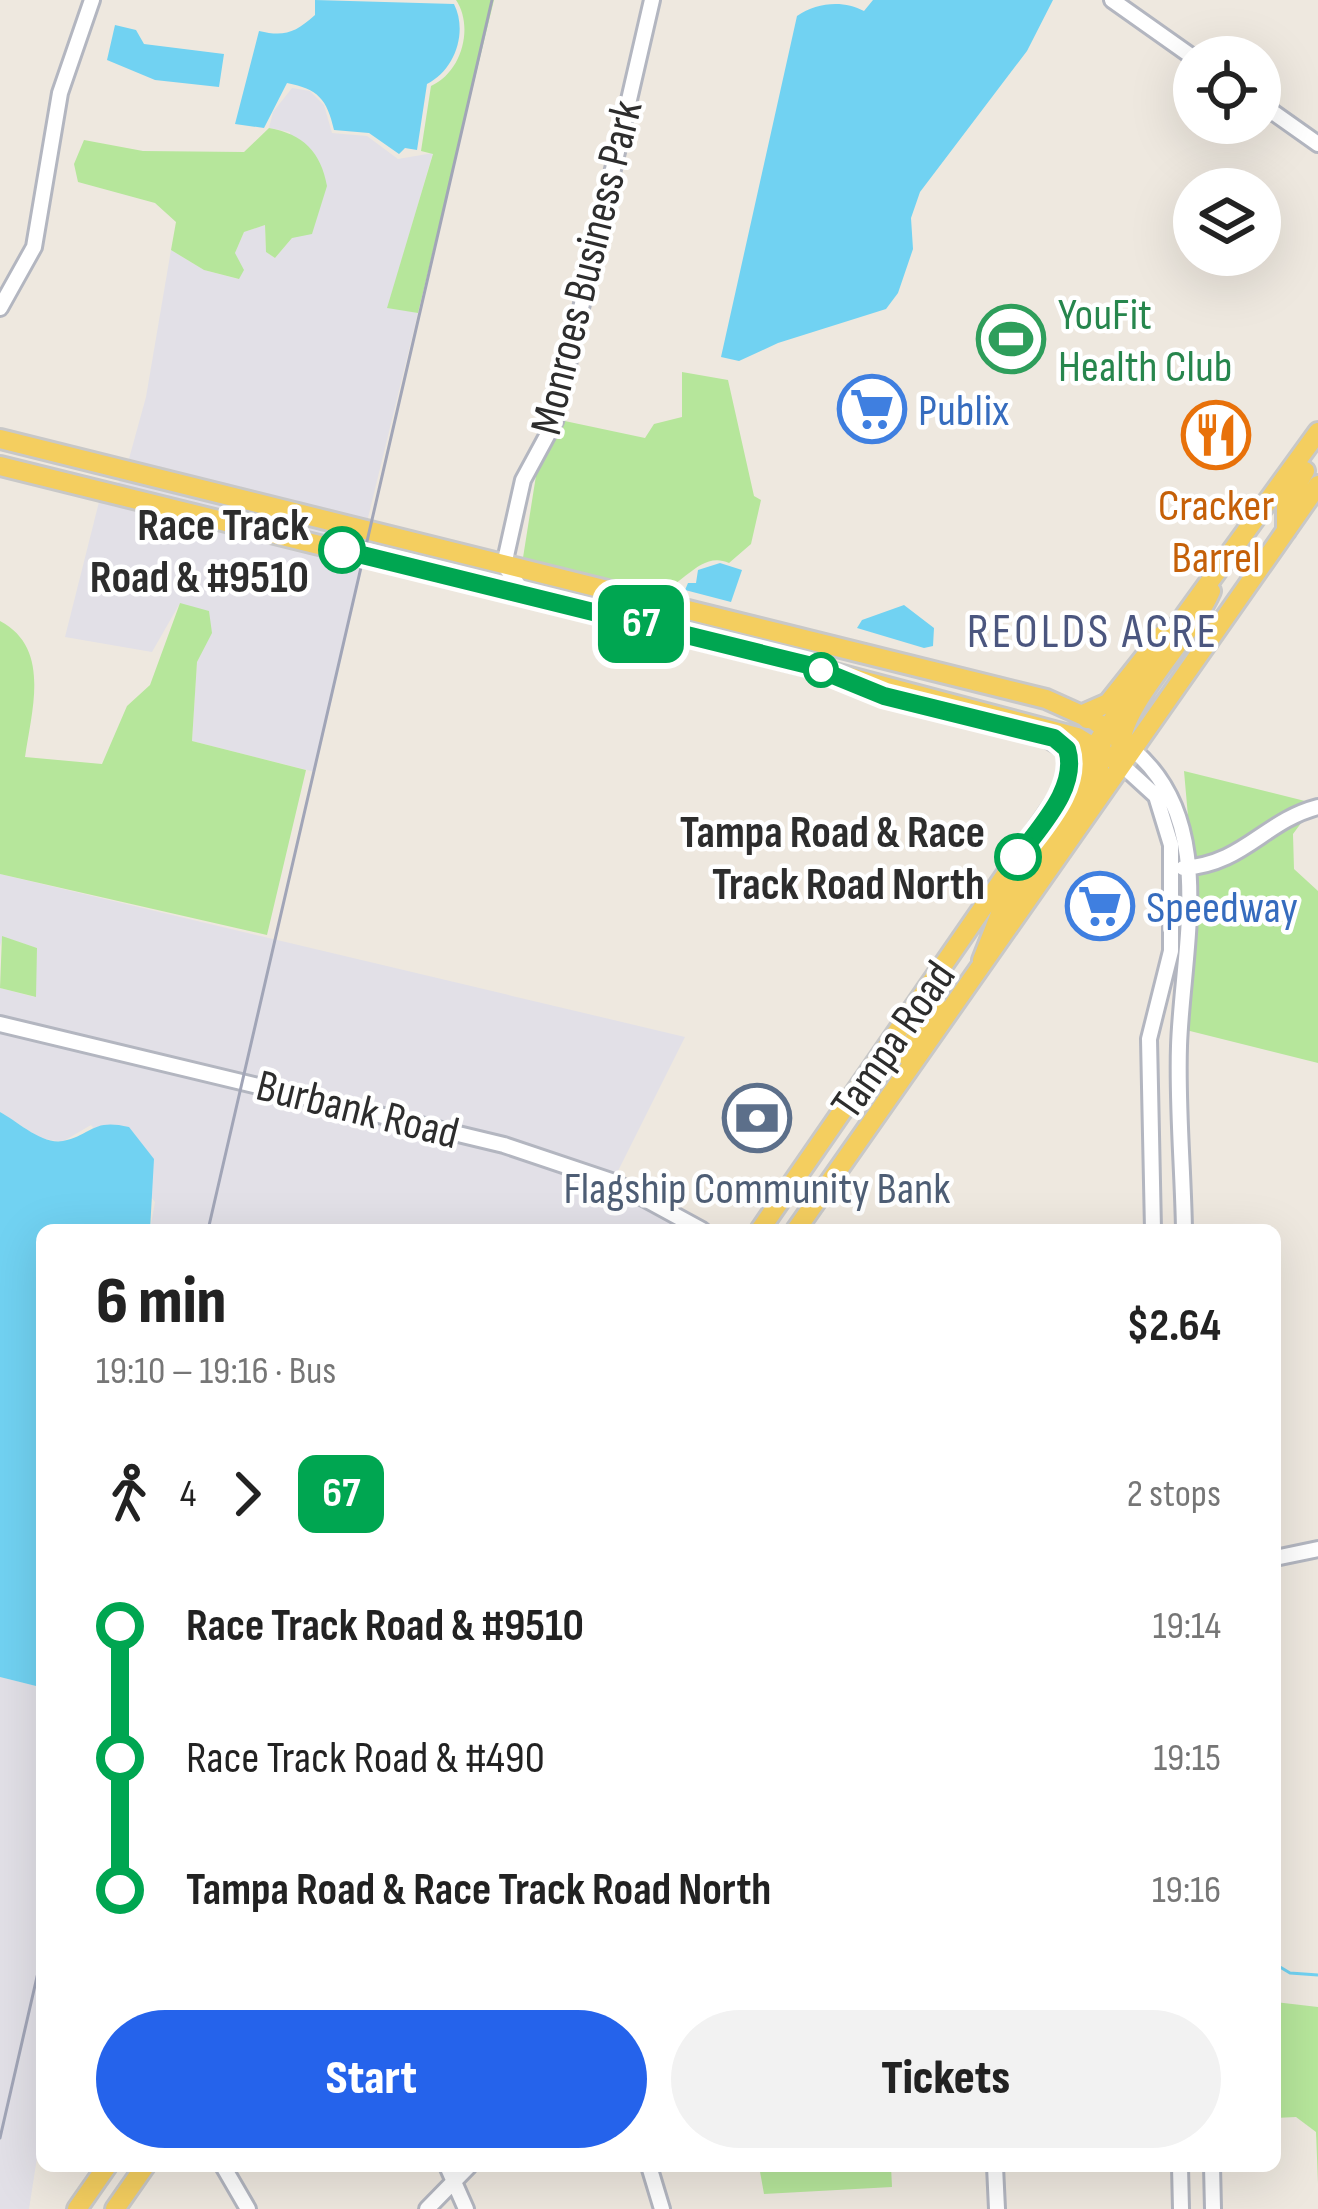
<!DOCTYPE html>
<meta charset="utf-8">
<style>
:root{--surface:#fff;--page:#f2f2f2;--text:#222;--muted:#767676;--accent:#2563eb}
body{margin:0;font-family:"Sofia Sans Condensed",sans-serif;background:var(--page);color:var(--text);height:100vh;display:flex;flex-direction:column;font-size:45px;white-space:nowrap}
*{box-sizing:border-box;margin:0}
p{font-size:39px;color:var(--muted)}
.icon{flex:none;width:66px;height:66px;fill:none;stroke:currentColor;stroke-width:2;stroke-linecap:round;stroke-linejoin:round}
.map{position:relative;flex:1;overflow:hidden}
.drawer{position:absolute;left:36px;top:1224px;width:1245px;height:948px;display:flex;flex-direction:column;background:var(--surface);border-radius:18px;box-shadow:0 12px 48px #0002}
.drawer>*{flex:none}
.badge{padding:0 24px;border-radius:18px;font-size:42px;line-height:78px}
.controls{position:absolute;left:1173px;top:36px;display:grid;gap:24px}
.controls a{display:grid;place-items:center;width:108px;height:108px;border-radius:50%;background:var(--surface);box-shadow:0 12px 48px #0002;font-size:60px}
.map>.badge{position:absolute;translate:-50% -50%;box-shadow:0 0 0 6px #fff}
.legs{display:flex;align-items:center;gap:18px;height:132px;padding:0 60px;font-size:39px}
.legs p{margin-inline-start:auto}
.overview{display:flex;align-items:center;justify-content:space-between;height:204px;padding:0 60px}
h1{font-size:66px;font-weight:800;line-height:90px}
.action{display:flex;gap:24px;margin-top:auto;padding:24px 60px}
.action a{flex:1;height:138px;border-radius:72px;background:var(--accent);color:#fff;font-size:48px;font-weight:800;line-height:138px;text-align:center}
.action a+a{background:var(--page);color:var(--text)}
ul{padding:0 60px;list-style:none}
li{display:flex;align-items:center;gap:42px;height:132px;font-size:45px}
li i{display:grid;place-items:center;width:18px;height:100%;margin:0 15px;background:currentColor}
li i::after{content:'';width:30px;height:30px;margin:-15px;border:9px solid;border-radius:50%;background:var(--surface)}
li p{margin-inline-start:auto}
li:first-child i{background:linear-gradient(#0000 50%,currentColor 0)}
li:last-child i{background:linear-gradient(currentColor 50%,#0000 0)}
.map>svg:first-child{display:block}
</style>
<div class="map">
<svg width="1318" height="2209" viewBox="0 0 1318 2209">
<rect width="100%" height="100%" fill="#eee8df"/>
<path fill="#e2e0e7" d="M292 88 310 91 324 105 332 133 367 136 398 159 433 153 388 307 418 313 366 526 127 466 146 397 171 250 204 270 238 279 235 253 244 232 265 225 266 252 275 258 292 238 290 132 269 128 273 112Z
M124 477 365 535 364 551 111 489Z
M100 498 363 565 315 772 192 741 197 662 211 633 180 603 152 652 65 637Z
M0 874 685 1037 617 1173 650 1196 505 1140 0 1019V988L34 997 37 948 3 937 0 946Z
M0 1029 502 1149 612 1187 692 1230H150L155 1202 91 1125 62 1142 40 1138 0 1112Z
M42 1664V1955L36 1979 42 1982V2126L29 2209H0V1677L36 1686Z"/>
<path fill="#b6e69b" d="M456 0H494L418 313 387 308 433 154 421 151 431 86C462 72 474 27 456 0Z
M269 128C303 134 321 152 327 186L312 234 292 238 275 258 266 252 265 225 244 232 235 253 244 270 239 279 204 270 171 250 176 222 155 203 78 182 74 164 84 140 143 151 244 152Z
M682 372 728 380 754 496 761 500 751 544 729 563C700 550 682 588 654 595 629 600 551 572 522 564L538 463 560 420 645 438 654 424 682 417Z
M180 603 209 611 212 633 197 662 192 741 306 770 267 935 0 874V621C51 648 32 709 25 757L102 764 127 706 150 685Z
M1184 771 1313 803 1237 849 1192 862Z
M1307 815 1293 834 1294 869 1318 891V1063L1186 1030 1193 872 1229 866Z
M2 936 37 948 36 997 0 988Z
M1275 2002 1318 2007V2184L1316 2132 1296 2117 1275 2118Z
M759 2166H891L892 2187 764 2194Z"/>
<path fill="#71d2f2" d="M315 0 454 4C468 32 455 70 427 84L417 150 405 148 399 154 369 133 334 130C327 99 318 89 287 83L264 128 235 124 259 31C284 37 295 33 315 15Z
M873 0H1053L1027 51 920 192 911 218 913 249 898 293 886 309 778 343 739 361 721 357 797 16C817 2 844 0 864 11Z
M115 25 136 30 144 44 224 54 219 87 155 80 107 60Z
M720 563 742 570 731 602 685 590 688 583H696L698 570Z
M904 605 934 628 933 646 924 648 857 628 862 620Z
M0 1112C17 1121 42 1145 63 1141 92 1135 92 1118 129 1127L154 1159 150 1230H42V1664L36 1686 0 1677Z"/>
<g fill="none" stroke-linecap="round" stroke-linejoin="round">
<path stroke="#71d2f2" stroke-width="3" d="M1275 1964 1290 1973 1318 1975"/>
<g stroke="#b3b6c0" stroke-width="20">
<path id="minor" d="M1112 0 1194 58
M1260 103 1318 144
M0 308 34 247 60 93 92 0
M526 596 504 565 523 480 555 421 652 0
M1132 749C1219 820 1182 949 1179 1046 1177 1107 1183 1169 1184 1230
M1121 764 1156 796 1171 845V951L1149 1039 1153 1230
M1183 868C1244 864 1264 821 1318 807
M0 1024 504 1145 614 1182 702 1230
M1275 1558 1318 1549
M223 2166 248 2209
M447 2166 466 2209
M649 2166 662 2209
M995 2166 997 2209
M1180 2166 1181 2209
M1212 2166 1213 2209
M427 2209 469 2166"/>
</g>
<g stroke="#c8c8c8" stroke-width="24">
<path id="major" d="M0 439 1046 699 1095 721 1132 749
M0 466 808 666 1077 737 1121 764
M1286 531V503L1305 471
M1087 719 1083 714 1108 703 1162 635
M1045 736 1067 749 1071 769 1066 783
M1120 748C1123 701 1191 638 1211 591
M982 960 1000 914 1099 769 1102 741
M905 1055 936 1006 933 981
M760 1230 1186 614 1318 432
M796 1230 1318 485
M77 2209 107 2166
M115 2209 145 2166"/>
</g>
<use href="#minor" stroke="#fff" stroke-width="14"/>
<use href="#major" stroke="#f4ce5f" stroke-width="18"/>
<path stroke="#a1a5b7" stroke-width="3" d="M208 1230 492 0
M0 2138 42 1955"/>
</g>
<g fill="none" stroke-linecap="round" stroke-linejoin="round">
<g stroke="#fff" stroke-width="27">
<path id="line-1" d="M342 550 808 665 884 696 1054 738 1067 749C1079 788 1039 827 1018 857"/>
</g>
<use href="#line-1" stroke="#00a651" stroke-width="18"/>
</g>
<defs>
<g id="stadium-ring" transform="scale(3.45)"><circle r="9.5" fill="#fff" stroke="#2e9e5b" stroke-width="1.5"/><path d="M0-5a6.5 5 0 1 0 0 10a6.5 5 0 1 0 0-10ZM-3.5-1.8h7v3.6h-7Z" fill="#2e9e5b"/></g>
<g id="supermarket-ring" transform="scale(3.45)"><circle r="9.5" fill="#fff" stroke="#3f7fe0" stroke-width="1.5"/><path d="M-6-5.5h2.5l.6 2H6L4.5 2H-2.5L-4.4-4H-6ZM-1.5 3.2a1.3 1.3 0 1 0 .1 0ZM3 3.2a1.3 1.3 0 1 0 .1 0Z" fill="#3f7fe0"/></g>
<g id="restaurant-ring" transform="scale(3.45)"><circle r="9.5" fill="#fff" stroke="#e8710a" stroke-width="1.5"/><path d="M-5-6h1v4h1v-4h1v4h1v-4h1v5L-1.5 .5V6h-2V.5L-5-1ZM5-6V6H3V1.5H1.5Q1.5-4 5-6Z" fill="#e8710a"/></g>
<g id="bank-ring" transform="scale(3.45)"><circle r="9.5" fill="#fff" stroke="#5c6f8a" stroke-width="1.5"/><path d="M-6-4H6V4H-6ZM0-2.3a2.3 2.3 0 1 0 0 4.6a2.3 2.3 0 1 0 0-4.6Z" fill="#5c6f8a"/></g>
</defs>
<g fill-rule="evenodd">
<use href="#stadium-ring" x="1011" y="339"/>
<use href="#supermarket-ring" x="872" y="409"/>
<use href="#restaurant-ring" x="1216" y="435"/>
<use href="#supermarket-ring" x="1100" y="906"/>
<use href="#bank-ring" x="757" y="1118"/>
</g>
<g fill="#fff" stroke="#00a651" stroke-width="6">
<circle cx="342" cy="550" r="21"/>
<circle cx="821" cy="670" r="15"/>
<circle cx="1018" cy="857" r="21"/>
</g>
<g text-anchor="middle" stroke-width="9" stroke-linejoin="round" paint-order="stroke">
<g font-size="45" fill="#2d2d2d" stroke="#fff">
<text transform="translate(585 267) rotate(-76)" y="16">Monroes Business Park</text>
<text transform="translate(892 1039) rotate(-55)" y="16">Tampa Road</text>
<text transform="translate(358 1108) rotate(14)" y="16">Burbank Road</text>
</g>
<g font-size="45" fill="#27864d" stroke="#fff" text-anchor="start">
<text x="1058" y="329">YouFit<tspan x="1058" dy="52">Health Club</tspan></text>
</g>
<g font-size="45" fill="#366cbe" stroke="#fff" text-anchor="start">
<text x="918" y="425">Publix</text>
<text x="1146" y="922">Speedway</text>
</g>
<g font-size="45" fill="#c56008" stroke="#fff">
<text x="1216" y="520">Cracker<tspan x="1216" dy="52">Barrel</tspan></text>
</g>
<g font-size="45" font-weight="bold" fill="#2d2d2d" stroke="#fff" text-anchor="end">
<text x="309" y="540">Race Track<tspan x="309" dy="52">Road &amp; #9510</tspan></text>
<text x="985" y="847">Tampa Road &amp; Race<tspan x="985" dy="52">Track Road North</tspan></text>
</g>
<g font-size="45" fill="#4e5e75" stroke="#fff">
<text x="757" y="1203">Flagship Community Bank</text>
</g>
<g font-size="48" letter-spacing="3" fill="#4b567f" stroke="#fff">
<text x="1093" y="647">REOLDS ACRE</text>
</g>
</g>
</svg>
<div class="controls">
<a><svg class="icon" aria-label="locate" viewBox="0 0 24 24"><circle cx="12" cy="12" r="6"/><path d="M12 2v4M12 18v4M2 12h4M18 12h4"/></svg></a>
<a><svg class="icon" aria-label="layers" viewBox="0 0 24 24"><path d="M12 4l9 5-9 5-9-5zM3 14l9 5 9-5"/></svg></a>
</div>
<b class="badge" style="left:641px;top:624px;background:#00a651;color:#fff">67</b>
<section class="drawer">
<div class="overview"><div><h1>6 min</h1><p>19:10 – 19:16 · Bus</p></div><b>$2.64</b></div>
<div class="legs"><svg class="icon" aria-label="walk" viewBox="0 0 24 24"><circle cx="13" cy="4" r="2"/><path d="M13 8l-2 6 4 7M11 14l-3 7M7 12l3-4h3l4 4"/></svg>4<svg class="icon" aria-label="forward" viewBox="0 0 24 24"><path d="M9 5l7 7-7 7"/></svg><b class="badge" style="background:#00a651;color:#fff">67</b><p>2 stops</p></div>
<ul>
<li><i style="color:#00a651"></i><b>Race Track Road &amp; #9510</b><p>19:14</p></li>
<li><i style="color:#00a651"></i><span>Race Track Road &amp; #490</span><p>19:15</p></li>
<li><i style="color:#00a651"></i><b>Tampa Road &amp; Race Track Road North</b><p>19:16</p></li>
</ul>
<div class="action"><a>Start</a><a>Tickets</a></div>
</section>
</div>
